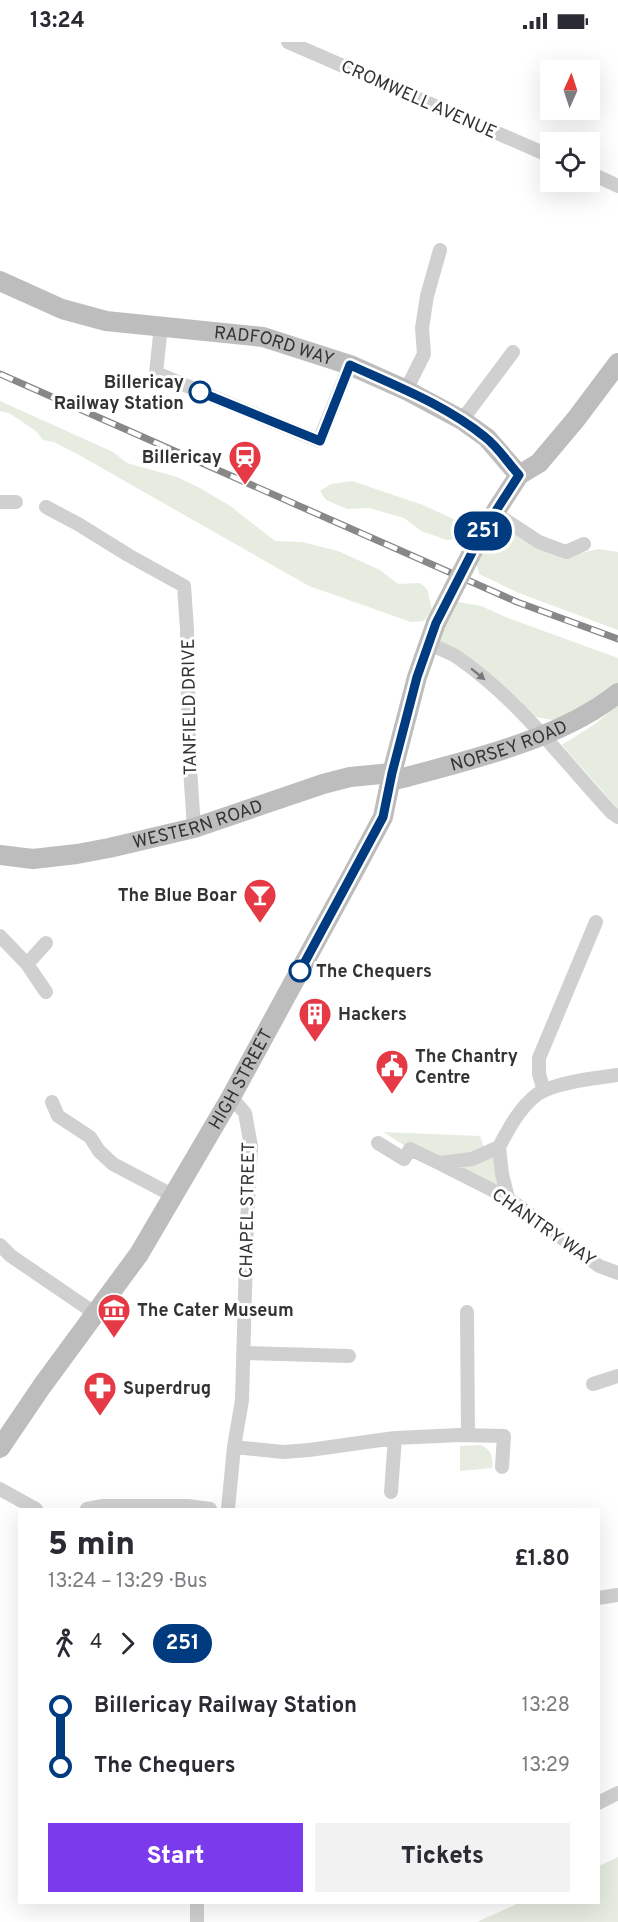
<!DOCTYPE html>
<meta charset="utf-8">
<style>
:root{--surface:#fff;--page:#f2f2f3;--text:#2b2b33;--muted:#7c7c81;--accent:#7c3aed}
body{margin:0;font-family:Overpass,sans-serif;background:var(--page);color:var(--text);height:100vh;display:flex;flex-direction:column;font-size:22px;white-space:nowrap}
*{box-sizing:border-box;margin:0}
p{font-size:20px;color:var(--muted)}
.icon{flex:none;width:33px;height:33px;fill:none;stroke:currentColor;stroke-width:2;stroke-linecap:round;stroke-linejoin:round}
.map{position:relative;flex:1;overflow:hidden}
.sheet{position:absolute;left:18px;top:1466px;width:582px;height:396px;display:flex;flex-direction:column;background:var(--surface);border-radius:0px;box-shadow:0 6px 24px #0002}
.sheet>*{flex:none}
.badge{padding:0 12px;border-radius:20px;font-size:21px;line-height:39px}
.needle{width:39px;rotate:3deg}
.tools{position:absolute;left:540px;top:18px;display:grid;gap:12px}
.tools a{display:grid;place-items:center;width:60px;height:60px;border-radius:0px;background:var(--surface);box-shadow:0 6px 24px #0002;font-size:30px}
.map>.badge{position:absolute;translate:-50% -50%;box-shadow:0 0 0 3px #fff}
.legs{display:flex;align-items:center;gap:9px;height:66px;padding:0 30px;font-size:20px}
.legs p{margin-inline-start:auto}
.summary{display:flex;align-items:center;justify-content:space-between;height:102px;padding:0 30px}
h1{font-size:33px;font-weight:800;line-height:45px}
.action{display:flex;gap:12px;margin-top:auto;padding:12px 30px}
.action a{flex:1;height:69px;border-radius:0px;background:var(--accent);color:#fff;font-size:24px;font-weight:800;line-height:69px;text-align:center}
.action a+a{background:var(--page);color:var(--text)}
ul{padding:0 30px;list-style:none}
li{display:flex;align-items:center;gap:21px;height:60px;font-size:22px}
li i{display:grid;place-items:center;width:9px;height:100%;margin:0 8px;background:currentColor}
li i::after{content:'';width:15px;height:15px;margin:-8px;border:4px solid;border-radius:50%;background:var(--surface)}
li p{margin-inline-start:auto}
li:first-child i{background:linear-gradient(#0000 50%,currentColor 0)}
li:last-child i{background:linear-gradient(currentColor 50%,#0000 0)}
.status{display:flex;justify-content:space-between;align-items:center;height:42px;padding:0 30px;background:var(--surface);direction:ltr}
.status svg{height:16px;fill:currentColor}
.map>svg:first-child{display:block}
</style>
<div class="status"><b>13:24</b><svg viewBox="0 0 49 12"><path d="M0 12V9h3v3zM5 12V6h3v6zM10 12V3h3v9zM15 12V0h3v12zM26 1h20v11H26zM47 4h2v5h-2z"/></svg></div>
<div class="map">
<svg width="618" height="1880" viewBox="0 0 618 1880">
<rect width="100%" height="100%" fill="#fff"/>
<path fill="#e6ecdf" d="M0 359 113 410 127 421 177 435 198 445 229 463 275 499 302 500 338 509 380 528 398 542 420 541 427 547 432 568 424 579 411 580 309 544 79 413 54 400 43 398 36 389 9 371 0 369Z
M352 439 423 463 460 480 463 497 447 498 421 489 404 476 369 466 347 467 326 458 320 449 331 442Z
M503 476 581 511 599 507 618 510V588L519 551 479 532 475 515 479 502 493 495Z
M458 560 481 564 508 576 618 616V645L567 681 532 674 434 596 447 573Z
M618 663V767L562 703 595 682Z
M383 1090 480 1094 486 1111 499 1105 508 1156 410 1107Z
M481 1403C492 1409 493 1414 492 1426L460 1429V1404Z
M618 1815V1880H477L521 1860H598L599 1824Z"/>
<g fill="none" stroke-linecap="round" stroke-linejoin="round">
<path stroke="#d0d0d0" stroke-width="14" d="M288 0 550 114
M590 131 618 144
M161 284 156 331 319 399 350 323
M406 348 424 312 422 286 427 254 440 208
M462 378 513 310
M0 460H16
M46 465 78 482 128 513 184 544 187 587 189 711 194 786
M495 471 539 500 566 510 584 502
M428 602C438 606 449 610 457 615 518 657 562 717 611 770L618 775
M0 894 27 922 46 950
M27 922 46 901
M544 1049 539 1032V1016L596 880
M52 1060 58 1074 90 1095 99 1109 113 1122 172 1153
M378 1101 404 1117 410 1107 439 1121 472 1117 499 1105
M499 1105C509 1086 524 1057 545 1048 567 1039 595 1036 618 1033
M499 1105 502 1132 508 1156
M439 1121 508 1156 599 1224 618 1231
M0 1203 11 1214 96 1272
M467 1270 468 1393
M243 1311 349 1314
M593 1342 618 1334
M234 1405 283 1410 309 1408 395 1396 460 1393 504 1394 502 1425
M0 1447 36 1467
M391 1450 395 1396
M87 1467 103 1464H188L210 1467
M228 1467 234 1405 242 1358 247 1180 251 1104 245 1071 231 1055
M598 1556 618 1553
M598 1761 618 1751
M197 1880V1860"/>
<g stroke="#bdbdbd" stroke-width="20">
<path id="s1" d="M0 239 62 267 106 279 263 295 350 323 406 348 462 378 487 396 519 433"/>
<path d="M483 489 519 433 539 421 576 377 618 321"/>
<path id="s2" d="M391 739C463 720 560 698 618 651"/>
<path id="s3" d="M0 813 33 817 77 812 109 806 194 786 323 742 350 735 392 731"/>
<path id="s4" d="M0 1406 42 1344 139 1212 231 1055 352 833 383 775 392 731 417 635 436 581"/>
</g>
<g stroke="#888" stroke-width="7">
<path id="rail" d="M0 332 517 560 618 597"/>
</g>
<use href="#rail" stroke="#fff" stroke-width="4.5" stroke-dasharray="14" stroke-linecap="butt"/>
<path stroke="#bdbdbd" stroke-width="20" d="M436 581 483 489"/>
</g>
<defs><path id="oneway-solid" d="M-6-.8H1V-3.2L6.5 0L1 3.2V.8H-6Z" transform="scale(1.5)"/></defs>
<use fill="#7a7a7a" href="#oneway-solid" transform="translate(478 632) rotate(39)"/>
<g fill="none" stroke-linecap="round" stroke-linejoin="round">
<g stroke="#fff" stroke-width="14">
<path id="line-1" d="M200 350 320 399 350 323C396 344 446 363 485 395 498 405 508 421 519 433L483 489 436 581 417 635 392 731 383 775 300 929"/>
</g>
<use href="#line-1" stroke="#003b80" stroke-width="9"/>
</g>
<defs>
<g id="station-pin" transform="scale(1.725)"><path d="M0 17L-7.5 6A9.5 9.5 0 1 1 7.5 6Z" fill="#e63946" stroke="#fff"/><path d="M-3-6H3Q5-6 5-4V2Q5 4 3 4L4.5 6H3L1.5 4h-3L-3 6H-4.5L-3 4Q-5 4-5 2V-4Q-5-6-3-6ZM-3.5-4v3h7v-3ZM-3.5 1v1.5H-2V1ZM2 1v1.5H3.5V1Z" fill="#fff"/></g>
<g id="bar-pin" transform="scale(1.725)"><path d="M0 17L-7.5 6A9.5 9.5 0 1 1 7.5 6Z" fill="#e63946" stroke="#fff"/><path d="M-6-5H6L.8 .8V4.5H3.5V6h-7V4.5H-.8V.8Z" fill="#fff"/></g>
<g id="building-pin" transform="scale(1.725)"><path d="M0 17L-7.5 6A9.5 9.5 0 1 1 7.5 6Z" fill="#e63946" stroke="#fff"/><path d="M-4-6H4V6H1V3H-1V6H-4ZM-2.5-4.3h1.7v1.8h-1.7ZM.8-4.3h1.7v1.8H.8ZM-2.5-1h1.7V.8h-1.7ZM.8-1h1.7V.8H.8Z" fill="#fff"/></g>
<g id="civic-pin" transform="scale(1.725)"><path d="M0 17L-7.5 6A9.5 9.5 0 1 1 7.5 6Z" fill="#e63946" stroke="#fff"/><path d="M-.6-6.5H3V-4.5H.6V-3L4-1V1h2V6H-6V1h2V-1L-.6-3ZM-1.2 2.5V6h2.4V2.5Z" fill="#fff"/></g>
<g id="museum-pin" transform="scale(1.725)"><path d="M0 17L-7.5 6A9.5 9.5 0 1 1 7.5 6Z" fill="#e63946" stroke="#fff"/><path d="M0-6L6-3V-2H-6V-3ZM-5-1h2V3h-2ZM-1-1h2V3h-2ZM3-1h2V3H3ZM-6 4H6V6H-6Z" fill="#fff"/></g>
<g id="pharmacy-pin" transform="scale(1.725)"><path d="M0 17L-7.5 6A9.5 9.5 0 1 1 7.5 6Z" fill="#e63946" stroke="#fff"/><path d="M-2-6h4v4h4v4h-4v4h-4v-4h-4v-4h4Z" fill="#fff"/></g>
</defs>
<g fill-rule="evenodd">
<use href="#station-pin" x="245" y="415"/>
<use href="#bar-pin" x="260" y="853"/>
<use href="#building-pin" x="315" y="972"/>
<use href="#civic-pin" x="392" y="1024"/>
<use href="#museum-pin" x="114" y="1268"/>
<use href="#pharmacy-pin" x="100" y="1346"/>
</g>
<g fill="#fff" stroke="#003b80" stroke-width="3">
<circle cx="200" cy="350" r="10"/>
<circle cx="300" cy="929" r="10"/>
</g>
<g text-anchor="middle" stroke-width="6" stroke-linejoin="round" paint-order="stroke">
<g font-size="18" fill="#333" stroke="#fff">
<text transform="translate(419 57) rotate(24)" y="6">CROMWELL AVENUE</text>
<text dy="6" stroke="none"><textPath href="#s1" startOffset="284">RADFORD WAY</textPath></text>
<text transform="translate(189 665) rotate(-91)" y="6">TANFIELD DRIVE</text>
<text dy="6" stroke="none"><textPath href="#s2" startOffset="123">NORSEY ROAD</textPath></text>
<text dy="6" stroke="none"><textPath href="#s3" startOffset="202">WESTERN ROAD</textPath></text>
<text dy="6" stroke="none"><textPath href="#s4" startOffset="441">HIGH STREET</textPath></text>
<text transform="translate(247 1168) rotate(-89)" y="6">CHAPEL STREET</text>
<text transform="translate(544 1185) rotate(35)" y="6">CHANTRY WAY</text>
</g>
<g font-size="18" font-weight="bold" fill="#333" stroke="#fff" text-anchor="end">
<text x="184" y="346">Billericay<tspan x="184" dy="21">Railway Station</tspan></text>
<text x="316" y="935" text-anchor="start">The Chequers</text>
</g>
<g font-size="18" font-weight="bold" fill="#333" stroke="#fff" text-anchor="start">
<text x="222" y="421" text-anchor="end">Billericay</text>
<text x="237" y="859" text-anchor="end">The Blue Boar</text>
<text x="338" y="978">Hackers</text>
<text x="415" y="1020">The Chantry<tspan x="415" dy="21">Centre</tspan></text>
<text x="137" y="1274">The Cater Museum</text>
<text x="123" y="1352">Superdrug</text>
</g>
</g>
</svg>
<div class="tools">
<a><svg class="needle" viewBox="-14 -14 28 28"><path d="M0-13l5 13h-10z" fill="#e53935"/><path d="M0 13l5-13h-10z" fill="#7c7c81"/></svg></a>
<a><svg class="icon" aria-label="locate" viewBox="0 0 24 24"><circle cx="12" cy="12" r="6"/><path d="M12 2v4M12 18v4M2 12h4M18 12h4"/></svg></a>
</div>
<b class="badge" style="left:483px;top:489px;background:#003b80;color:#fff">251</b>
<section class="sheet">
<div class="summary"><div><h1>5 min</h1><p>13:24 – 13:29 · Bus</p></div><b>£1.80</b></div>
<div class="legs"><svg class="icon" aria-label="walk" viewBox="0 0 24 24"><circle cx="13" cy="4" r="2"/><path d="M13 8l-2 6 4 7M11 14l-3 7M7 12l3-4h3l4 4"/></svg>4<svg class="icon" aria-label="forward" viewBox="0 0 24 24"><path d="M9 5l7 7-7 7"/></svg><b class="badge" style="background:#003b80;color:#fff">251</b></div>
<ul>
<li><i style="color:#003b80"></i><b>Billericay Railway Station</b><p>13:28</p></li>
<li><i style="color:#003b80"></i><b>The Chequers</b><p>13:29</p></li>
</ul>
<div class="action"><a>Start</a><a>Tickets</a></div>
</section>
</div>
